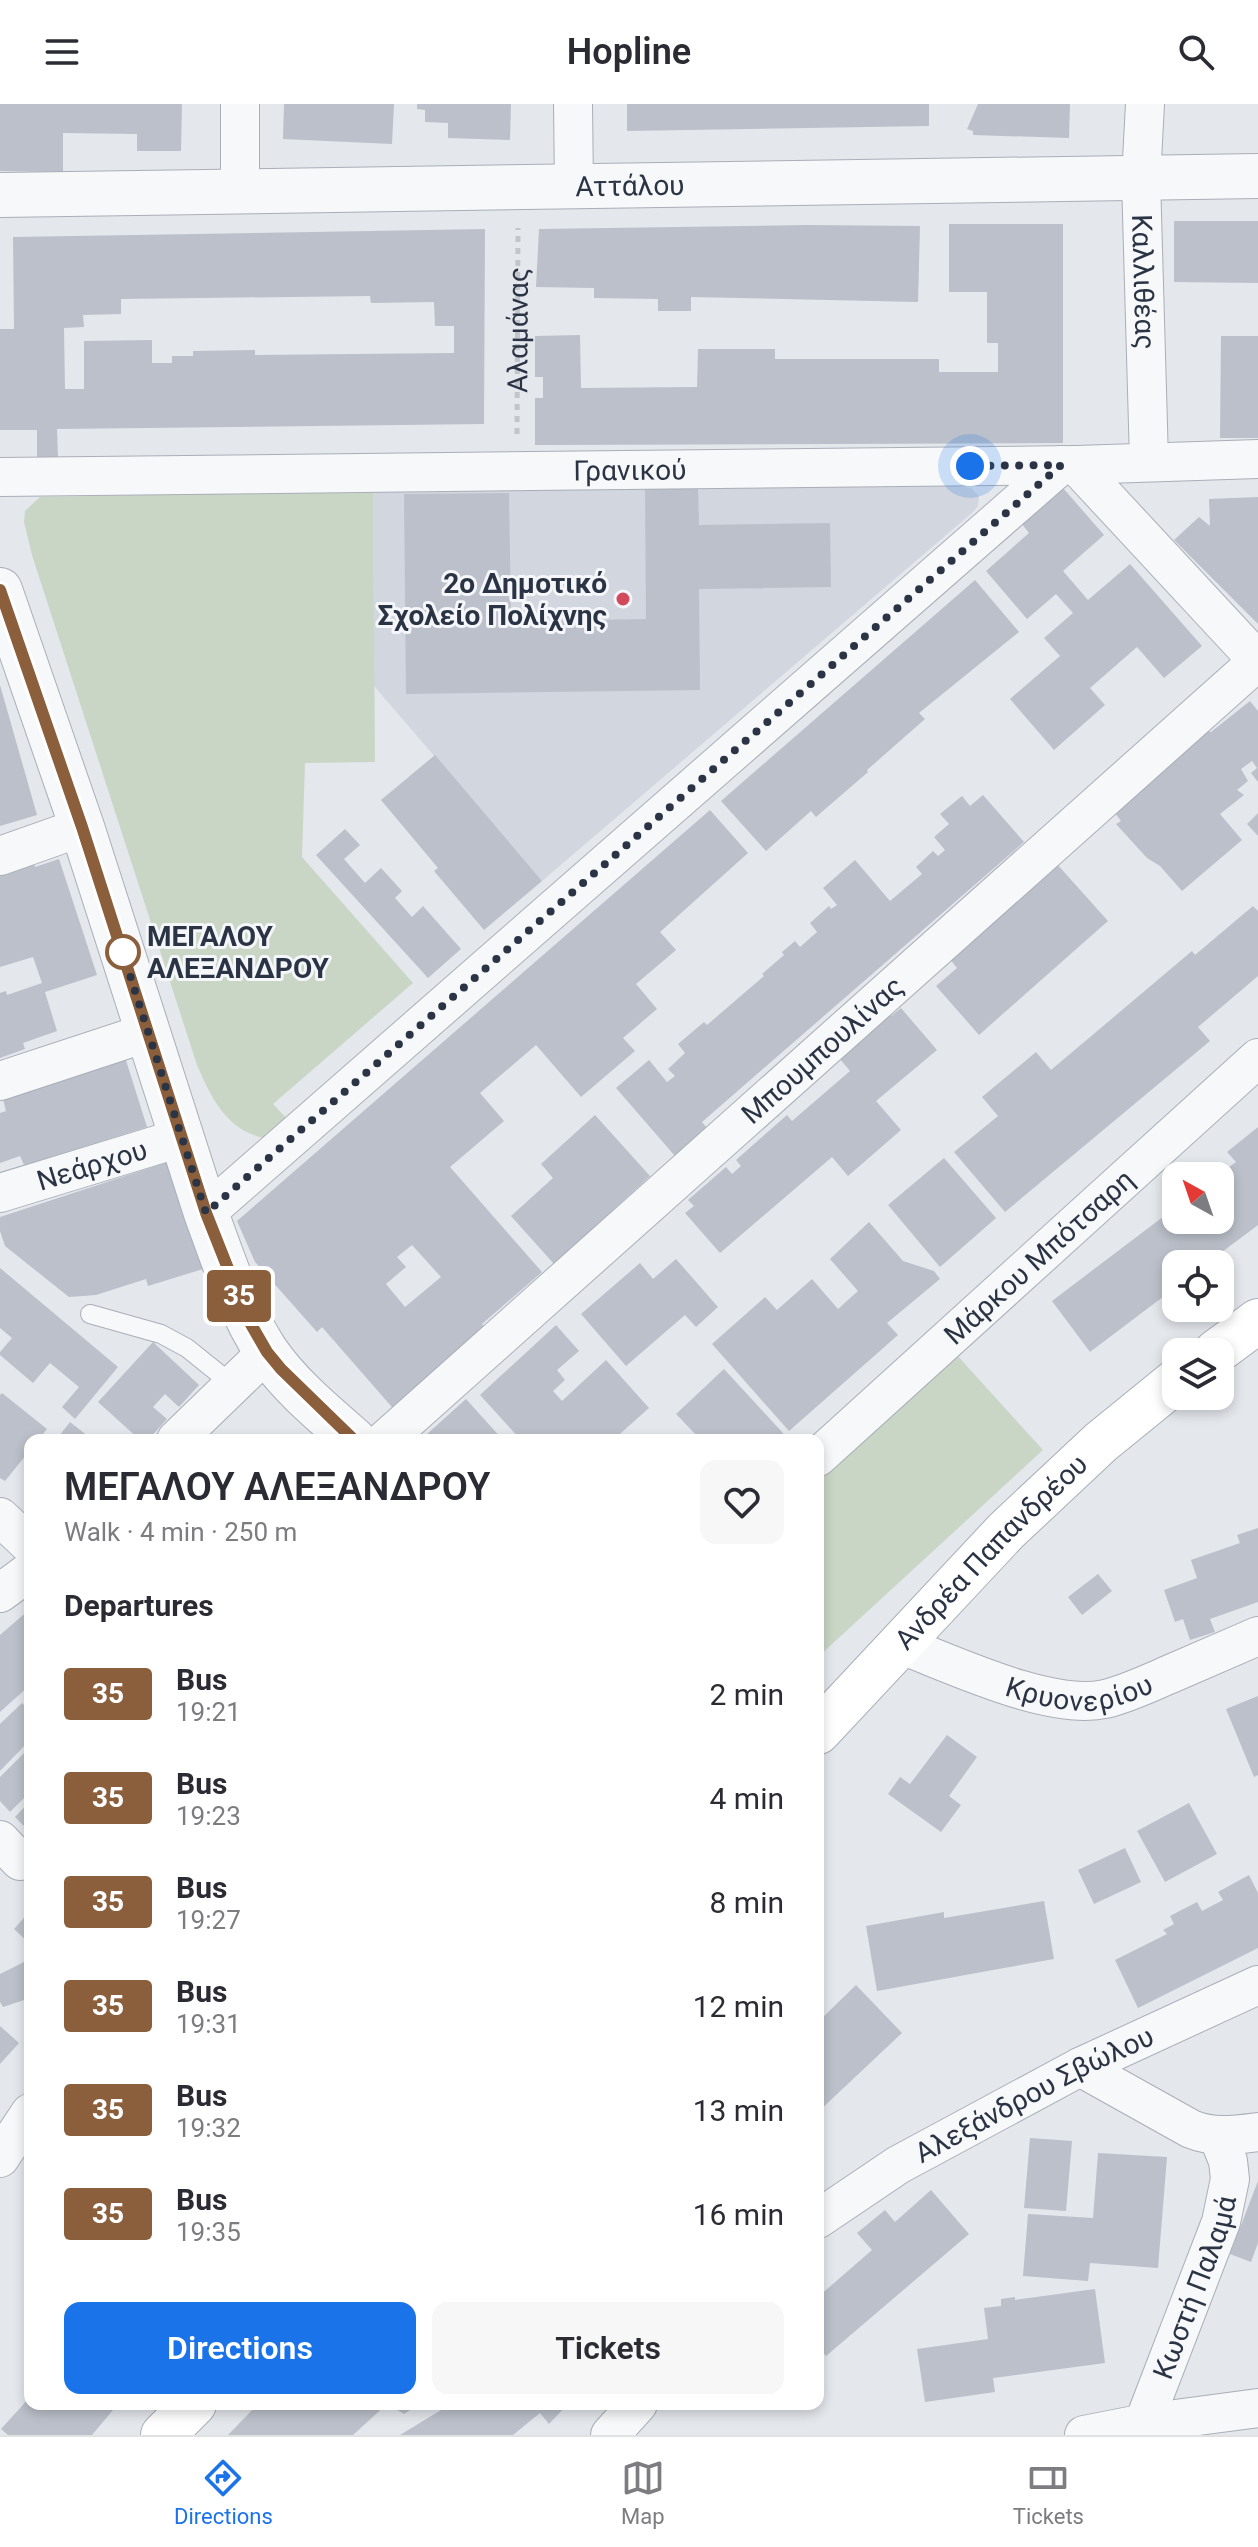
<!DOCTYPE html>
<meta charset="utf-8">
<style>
:root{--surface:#fff;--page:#f7f7f7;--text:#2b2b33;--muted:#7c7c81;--line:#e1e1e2;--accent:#1a73e8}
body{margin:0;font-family:Roboto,sans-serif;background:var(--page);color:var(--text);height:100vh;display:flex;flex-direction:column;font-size:30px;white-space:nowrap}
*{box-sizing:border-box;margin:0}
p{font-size:26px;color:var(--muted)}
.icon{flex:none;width:44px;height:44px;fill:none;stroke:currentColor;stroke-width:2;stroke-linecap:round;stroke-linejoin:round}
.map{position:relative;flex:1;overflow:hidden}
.sheet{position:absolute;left:24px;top:1330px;width:800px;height:976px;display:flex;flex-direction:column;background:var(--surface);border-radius:16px;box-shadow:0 4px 12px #0003}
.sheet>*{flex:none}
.badge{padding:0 16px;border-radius:6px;font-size:28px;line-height:52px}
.needle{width:52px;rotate:320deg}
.controls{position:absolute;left:1162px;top:1058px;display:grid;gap:16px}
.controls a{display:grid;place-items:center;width:72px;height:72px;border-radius:16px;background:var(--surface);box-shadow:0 4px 12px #0003;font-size:40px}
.you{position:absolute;width:40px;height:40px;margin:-20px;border:6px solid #fff;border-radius:50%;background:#1a73e8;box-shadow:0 0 0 12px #1a73e833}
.map>.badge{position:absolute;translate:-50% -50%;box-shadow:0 0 0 4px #fff}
h2{padding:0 40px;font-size:30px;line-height:72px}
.round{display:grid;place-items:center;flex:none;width:84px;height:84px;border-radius:16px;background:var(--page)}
.overview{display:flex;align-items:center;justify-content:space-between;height:136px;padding:0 40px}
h1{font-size:38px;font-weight:600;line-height:60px}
.cta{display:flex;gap:16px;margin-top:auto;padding:16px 40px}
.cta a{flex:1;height:92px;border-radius:16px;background:var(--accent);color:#fff;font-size:32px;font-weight:600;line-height:92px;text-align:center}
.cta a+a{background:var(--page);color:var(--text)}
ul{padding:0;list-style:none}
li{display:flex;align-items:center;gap:24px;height:104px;padding:0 40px}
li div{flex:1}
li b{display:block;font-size:30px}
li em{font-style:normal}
li .badge{min-width:88px;font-weight:700;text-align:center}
header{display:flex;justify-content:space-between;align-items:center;height:104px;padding:0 40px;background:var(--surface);font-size:36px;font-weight:600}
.dock{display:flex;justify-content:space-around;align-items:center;height:112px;border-top:2px solid var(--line);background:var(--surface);font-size:22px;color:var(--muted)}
.dock a{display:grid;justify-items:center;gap:4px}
.dock .active{color:var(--accent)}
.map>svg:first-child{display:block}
</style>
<header><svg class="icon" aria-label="menu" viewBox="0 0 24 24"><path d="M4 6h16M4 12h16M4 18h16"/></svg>Hopline<svg class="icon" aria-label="search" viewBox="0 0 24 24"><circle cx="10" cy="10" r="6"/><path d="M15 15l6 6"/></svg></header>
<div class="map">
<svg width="1258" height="2331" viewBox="0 0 1258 2331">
<rect width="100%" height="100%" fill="#e4e7ec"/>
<path fill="#d2d6de" d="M945 380 971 384 979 392 978 402 973 408 542 777 374 582 373 387Z"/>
<path fill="#c9d6c5" d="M373 387 375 658 305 659 302 753 413 879 273 1000 287 1015 264 1034C226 1026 211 993 197 961L32 451 24 418 25 407 40 393Z
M956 1250 1043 1346 818 1553V1376Z"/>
<path fill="#bbc0ca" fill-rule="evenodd" d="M0 0H182L181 47H137V30L63 29V68L0 67Z
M284 0H394L392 40 283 35Z
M417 0H511L510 36 448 34V19L425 18V6L417 5Z
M627 0H929V22L627 27Z
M978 0H1070L1069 34 973 31V27L967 25Z
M1174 117H1258V179L1174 178Z
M949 120H1063V339L535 341V294H543V273H535V232L580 231 581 284 697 283 698 245H775V255H939V268H998V239H987V188H949Z
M807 121 920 122 918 198 691 193V207H658V195L594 194V184L536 183 539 125Z
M485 125 484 320 57 325 58 354H37V326H0V225H14L13 133ZM370 192 371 199 434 198 435 222H454V249L255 251V246L193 247V252H172V259H152V236L84 237V285H65L64 224 84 223 83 211 121 210V195Z
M1221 232H1258V334H1220Z
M698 384 699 421 830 419 831 483 699 485 700 586 406 590 404 390 509 389 511 511 543 510V517L646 515 645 385Z
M1063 384 1104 431 1063 467 1088 496 1130 460 1202 542 1164 574 1137 543 1090 584 1105 601 1054 646 1010 595 1060 552 1044 534 1073 509 1056 490 1027 515 986 467 1029 429 1022 420Z
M1258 393V520L1174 436 1199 413 1210 422 1209 395Z
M975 476 1019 528 919 609 925 615 867 666 868 668 816 713 811 707 766 747 721 697Z
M0 581 37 711 0 722Z
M1250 597 1258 607V678L1251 669 1257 664 1252 657 1241 665 1248 677 1237 686 1244 691 1220 710 1242 736 1182 787 1160 762 1147 754 1116 720 1121 717 1112 705 1197 624 1211 628Z
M435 651 542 777 484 826 434 767 438 764 381 696Z
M983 691 1024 738 702 1018 707 1024 675 1052 616 984 649 956 667 978 675 972 668 965 685 949 678 940 704 918 707 921 764 872 762 870 784 851 782 848 795 837 800 843 817 828 810 819 829 802 831 805 837 801 823 784 855 756 890 797 922 770 916 763 933 747 938 752 945 746 934 733 949 720 940 710 962 692 970 702Z
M710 706 748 749 660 828 676 846 636 880 657 905 623 934 635 947 581 993 536 941 480 989 504 1017 450 1063 542 1168 482 1220 490 1230 398 1310 322 1223 317 1228 255 1158 237 1117ZM412 1141 441 1173 405 1203 386 1180 406 1163 397 1153Z
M1258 709V732L1247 720Z
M345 725 360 741 344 755 365 779 381 764 402 787 395 794 412 813 423 802 461 845 428 874 316 751Z
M59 755 97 871 45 888 57 927 23 939 25 945 0 954V889L6 887 7 891 42 879 33 853 0 863V767L33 756 35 763Z
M1056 759 1108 817 979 931 936 882 957 864 949 854Z
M1253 802 1258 807V872L1198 923 1210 937 1005 1108 954 1048 998 1012 982 993 1036 948 1051 966 1192 847 1195 851Z
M901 904 937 946 876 997 901 1026 848 1072 832 1053 720 1149 685 1109 694 1102 688 1096 726 1063 732 1070 741 1062 736 1056 787 1011 792 1017 850 967 840 955 885 906 891 912Z
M124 950 147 1023 24 1061 20 1052 0 1059V1009L6 1007 2 991Z
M595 1011 650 1072 554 1160 511 1112 553 1074 541 1060Z
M1258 1023V1121L1206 1160H1176V1183L1090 1248 1052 1197 1176 1103V1116H1220V1070L1236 1058 1227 1048Z
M944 1054 996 1114 940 1163 888 1101Z
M168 1058 203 1165 148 1182 146 1175 96 1191 69 1193 5 1142 0 1127V1113Z
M869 1118 903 1157 934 1167 940 1175 887 1219 898 1231 789 1327 712 1240 765 1193 777 1206 812 1175 838 1205 858 1187 830 1155Z
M676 1155 718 1203 696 1223 685 1211 626 1262 581 1210 640 1159 653 1175Z
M0 1164 118 1263 75 1315 62 1303 79 1283 50 1259 33 1279 0 1251V1248L12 1234 0 1224Z
M556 1221 579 1247 557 1266 565 1276 553 1287 562 1297 606 1256 649 1304 613 1336H598L596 1334 593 1336H521L480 1291Z
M153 1238 199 1281 179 1303 165 1290 153 1303 167 1315 148 1336H140L98 1298Z
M724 1265 783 1329 776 1336H701L676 1310Z
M2 1289 47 1325 38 1336H30V1346L5 1377 0 1374V1291Z
M466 1295 503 1336H430L426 1331Z
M70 1318 93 1336H56Z
M1258 1424V1498L1210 1515 1215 1528 1190 1536 1183 1515 1175 1518 1164 1486 1197 1474 1191 1456 1240 1439 1237 1431Z
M1098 1470 1112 1487 1082 1511 1068 1493Z
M30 1505V1581L0 1608V1531Z
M1258 1592V1671L1254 1673 1226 1605Z
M22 1599 30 1607V1620L26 1623 30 1626V1636L0 1667V1620Z
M947 1631 977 1653 949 1692 961 1701 941 1728 888 1690 900 1673 910 1680Z
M30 1643V1688L10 1708 0 1697V1673Z
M30 1697V1728L15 1713Z
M1189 1699 1217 1750 1165 1778 1137 1727Z
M1125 1744 1141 1778 1094 1800 1078 1766Z
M1249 1771 1258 1789V1844L1138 1904 1115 1856 1167 1830 1163 1826 1174 1820 1170 1812 1197 1798 1202 1807 1223 1796 1218 1788Z
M1044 1797 1054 1855 877 1887 866 1822 944 1808V1814Z
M30 1807V1840L14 1825Z
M24 1858 30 1864V1894L3 1903 0 1898V1870Z
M856 1881 902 1929 818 2008V1918Z
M0 1922 19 1939 0 1960Z
M1030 2034 1072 2037 1066 2107 1024 2104Z
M1098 2049 1167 2053 1158 2164 1090 2159 1088 2177 1023 2172 1028 2110 1093 2114Z
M1258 2077V2139L1251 2158 1230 2150Z
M931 2086 969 2130 826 2252 818 2243V2193L872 2146 857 2129 885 2106 895 2118Z
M1095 2185 1105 2259 993 2274 995 2288 925 2298 917 2245 988 2235 984 2204 1001 2202V2195L1015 2193V2196Z
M30 2293V2300H118L92 2331H8L1 2325Z
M258 2300H420L404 2310 387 2300 353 2331H228Z
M451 2300H568L549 2320 540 2309 513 2331H400Z"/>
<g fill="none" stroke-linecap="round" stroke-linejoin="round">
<g stroke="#a9aeb7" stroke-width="20">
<path id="service" d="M90 1210 161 1230 187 1244 233 1281"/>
</g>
<g stroke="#a9aeb7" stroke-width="40">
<g id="minor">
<path d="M240 0V88"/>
<path d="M573 0 574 83"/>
<path id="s2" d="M1145 0 1141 75 1149 357"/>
<path id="s3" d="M0 373 1076 361 1258 355"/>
<path d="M0 752 82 723"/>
<path d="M0 977 149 928"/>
<path id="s4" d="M0 1089 183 1033"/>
<path d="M206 1109 1061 361"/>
<path d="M176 1336 267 1248"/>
<path id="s5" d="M385 1336 1258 557 1076 361"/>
<path id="s6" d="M818 1353 1258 954"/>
<path d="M0 1413 30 1441"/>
<path d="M0 1489 30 1467"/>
<path id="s7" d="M899 1540C952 1560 1049 1607 1105 1595 1126 1590 1147 1580 1168 1571 1198 1558 1228 1545 1258 1532"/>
<path d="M0 1736 20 1757"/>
<path d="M1080 1963 1191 2025C1213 2034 1234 2031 1258 2028"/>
<path d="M0 2054 30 2009"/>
<path id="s8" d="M818 2115 898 2061 1080 1963 1258 1881"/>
<path d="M610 2331 638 2300"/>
<path d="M1084 2331 1145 2319 1258 2304"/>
<path id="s9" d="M1139 2331 1221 2118 1230 2075 1228 2057 1218 2032"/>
</g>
</g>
<g stroke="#a9aeb7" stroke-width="46">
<g id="tertiary">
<path id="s10" d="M0 91 1258 72"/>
<path d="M0 486 82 723 206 1109C223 1155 239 1206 266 1247 289 1281 323 1309 354 1336"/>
</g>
</g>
<g stroke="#a9aeb7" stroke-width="46">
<g id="secondary">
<path d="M1216 1248 1258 1217"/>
<path id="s11" d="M818 1628 1006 1427 1101 1338 1176 1277"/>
<path d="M163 2331 194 2300"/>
</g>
</g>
<path stroke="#c2c5cb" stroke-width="5" stroke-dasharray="6 6" stroke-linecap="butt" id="s1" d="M517 330 518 124"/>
<use href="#service" stroke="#f7f8fa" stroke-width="18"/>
<use href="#minor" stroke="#f7f8fa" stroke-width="38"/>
<use href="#tertiary" stroke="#f7f8fa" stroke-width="44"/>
<use href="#secondary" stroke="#fff" stroke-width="44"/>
</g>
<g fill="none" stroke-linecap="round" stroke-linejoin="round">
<g stroke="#fff" stroke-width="18">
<path id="line" d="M0 486 82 723 206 1109 248 1215 267 1248 281 1265 354 1336"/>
</g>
<use href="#line" stroke="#8b5e3c" stroke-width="12"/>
<path stroke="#2b3445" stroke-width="8" stroke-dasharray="0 14.4" d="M123 848 120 840 206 1109 1061 361 970 362"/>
</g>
<circle fill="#d1495b" stroke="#f4f6f9" stroke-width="3" cx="623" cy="495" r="8"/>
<circle fill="#fff" stroke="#8b5e3c" stroke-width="4" cx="123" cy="848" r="16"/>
<g text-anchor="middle" stroke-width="6" stroke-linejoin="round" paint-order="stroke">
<g font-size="28" fill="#2b3445" stroke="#f4f6f9">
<text dy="10" stroke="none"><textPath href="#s10" startOffset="630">Αττάλου</textPath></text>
<text dy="10" stroke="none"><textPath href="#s2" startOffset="178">Καλλιθέας</textPath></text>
<text dy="10" stroke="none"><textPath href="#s1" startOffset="104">Αλαμάνας</textPath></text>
<text dy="10" stroke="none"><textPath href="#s3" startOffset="630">Γρανικού</textPath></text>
<text dy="10" stroke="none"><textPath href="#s5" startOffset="586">Μπουμπουλίνας</textPath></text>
<text dy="10" stroke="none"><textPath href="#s4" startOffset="96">Νεάρχου</textPath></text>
<text dy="10" stroke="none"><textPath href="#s6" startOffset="298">Μάρκου Μπότσαρη</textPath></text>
<text dy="10" stroke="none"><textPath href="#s11" startOffset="250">Ανδρέα Παπανδρέου</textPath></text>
<text dy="10" stroke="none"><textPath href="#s7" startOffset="190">Κρυονερίου</textPath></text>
<text dy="10" stroke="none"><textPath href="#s8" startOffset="250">Αλεξάνδρου Σβώλου</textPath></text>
<text dy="10" stroke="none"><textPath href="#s9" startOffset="158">Κωστή Παλαμά</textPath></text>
</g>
<g font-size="28" font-weight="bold" fill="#2b3445" stroke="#f4f6f9" text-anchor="end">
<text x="607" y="489">2ο Δημοτικό<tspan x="607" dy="32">Σχολείο Πολίχνης</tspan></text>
</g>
<g font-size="28" font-weight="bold" fill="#2b3445" stroke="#f4f6f9" text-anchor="start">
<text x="147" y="842">ΜΕΓΑΛΟΥ<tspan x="147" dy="32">ΑΛΕΞΑΝΔΡΟΥ</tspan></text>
</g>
</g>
</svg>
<div class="controls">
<a><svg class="needle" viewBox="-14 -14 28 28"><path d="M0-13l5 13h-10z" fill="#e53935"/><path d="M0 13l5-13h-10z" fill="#7c7c81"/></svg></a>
<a><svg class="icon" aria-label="locate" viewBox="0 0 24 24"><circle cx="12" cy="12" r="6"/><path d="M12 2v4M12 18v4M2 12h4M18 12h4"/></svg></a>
<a><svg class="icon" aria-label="layers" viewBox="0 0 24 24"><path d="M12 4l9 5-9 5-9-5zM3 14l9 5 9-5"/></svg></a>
</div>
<div class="you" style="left:970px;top:362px"></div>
<b class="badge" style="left:239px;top:1192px;background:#8b5e3c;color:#fff">35</b>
<section class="sheet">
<div class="overview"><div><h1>ΜΕΓΑΛΟΥ ΑΛΕΞΑΝΔΡΟΥ</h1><p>Walk · 4 min · 250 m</p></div><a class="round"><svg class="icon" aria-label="heart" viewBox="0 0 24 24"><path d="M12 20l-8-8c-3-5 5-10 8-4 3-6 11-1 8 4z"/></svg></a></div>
<h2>Departures</h2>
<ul>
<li><span class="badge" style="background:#8b5e3c;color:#fff">35</span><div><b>Bus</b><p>19:21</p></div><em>2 min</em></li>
<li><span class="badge" style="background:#8b5e3c;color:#fff">35</span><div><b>Bus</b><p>19:23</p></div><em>4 min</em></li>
<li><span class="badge" style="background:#8b5e3c;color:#fff">35</span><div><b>Bus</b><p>19:27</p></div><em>8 min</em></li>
<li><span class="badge" style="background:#8b5e3c;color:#fff">35</span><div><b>Bus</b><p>19:31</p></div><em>12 min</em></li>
<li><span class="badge" style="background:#8b5e3c;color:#fff">35</span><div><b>Bus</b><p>19:32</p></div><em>13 min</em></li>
<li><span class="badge" style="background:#8b5e3c;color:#fff">35</span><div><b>Bus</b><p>19:35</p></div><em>16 min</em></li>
</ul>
<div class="cta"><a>Directions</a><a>Tickets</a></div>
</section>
</div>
<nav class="dock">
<a class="active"><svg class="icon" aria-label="directions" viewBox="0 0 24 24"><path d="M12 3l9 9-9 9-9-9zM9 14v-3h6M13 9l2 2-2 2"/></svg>Directions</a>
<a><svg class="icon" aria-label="map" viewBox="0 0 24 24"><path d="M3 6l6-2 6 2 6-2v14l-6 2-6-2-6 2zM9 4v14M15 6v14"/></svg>Map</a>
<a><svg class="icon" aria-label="tickets" viewBox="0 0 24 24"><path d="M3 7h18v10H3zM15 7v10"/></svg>Tickets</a>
</nav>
